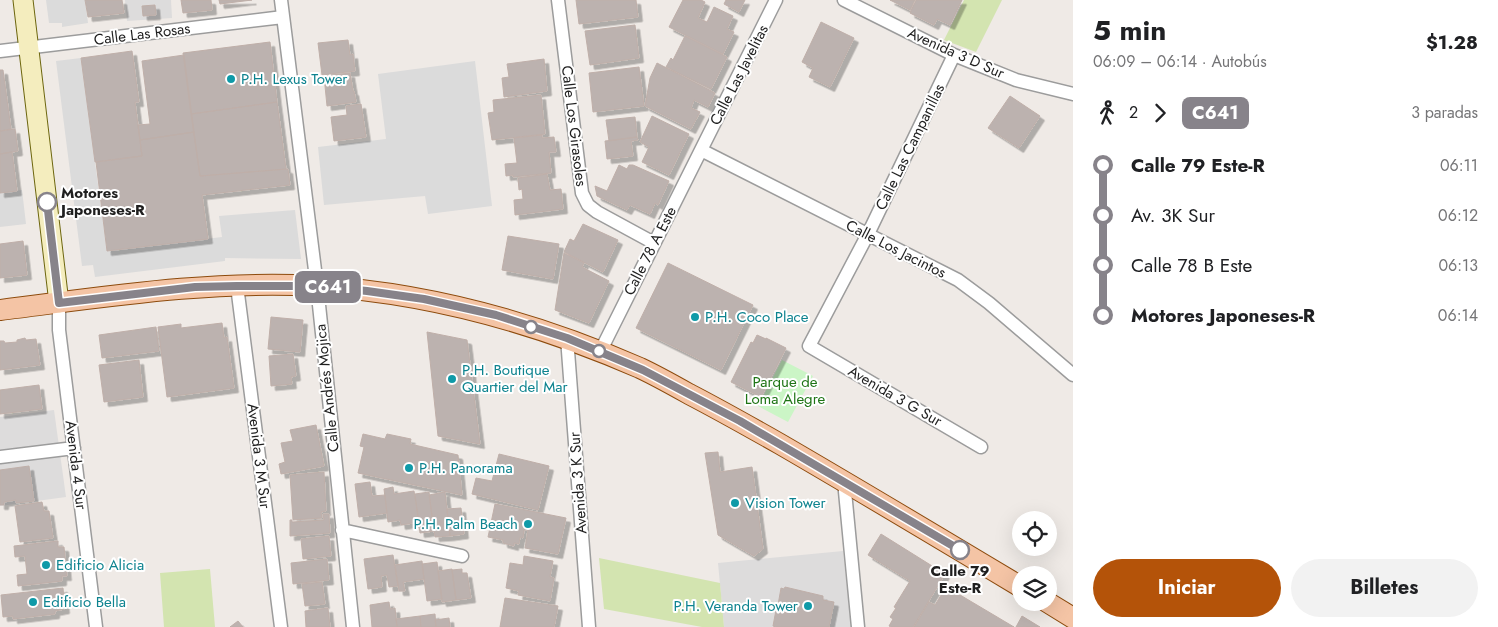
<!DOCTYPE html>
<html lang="es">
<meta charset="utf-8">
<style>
:root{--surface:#fff;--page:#f2f2f2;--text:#202124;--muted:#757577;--accent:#b45309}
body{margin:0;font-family:Jost,sans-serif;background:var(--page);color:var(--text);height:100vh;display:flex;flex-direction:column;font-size:19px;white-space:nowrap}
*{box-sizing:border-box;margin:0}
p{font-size:16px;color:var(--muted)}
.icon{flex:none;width:28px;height:28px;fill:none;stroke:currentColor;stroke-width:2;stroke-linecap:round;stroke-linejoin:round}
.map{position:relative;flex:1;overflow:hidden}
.drawer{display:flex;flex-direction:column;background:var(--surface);width:425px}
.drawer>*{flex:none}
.badge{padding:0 10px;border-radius:8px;font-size:18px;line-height:32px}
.fabs{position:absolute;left:1012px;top:511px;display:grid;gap:10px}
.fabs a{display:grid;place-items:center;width:45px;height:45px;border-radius:50%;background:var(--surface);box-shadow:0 5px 20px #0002;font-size:25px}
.map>.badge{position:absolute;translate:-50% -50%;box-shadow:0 0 0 2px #fff}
.legs{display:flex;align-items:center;gap:8px;height:55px;padding:0 20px;font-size:16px}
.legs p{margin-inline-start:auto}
.head{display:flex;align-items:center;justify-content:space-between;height:85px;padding:0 20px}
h1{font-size:28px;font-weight:700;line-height:38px}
.primary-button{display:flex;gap:10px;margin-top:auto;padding:10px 20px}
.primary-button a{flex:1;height:58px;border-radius:30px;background:var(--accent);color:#fff;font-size:20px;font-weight:700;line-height:58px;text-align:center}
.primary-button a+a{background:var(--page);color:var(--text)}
ul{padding:0 20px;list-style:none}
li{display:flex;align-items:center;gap:18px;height:50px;font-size:19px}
li i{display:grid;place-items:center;width:8px;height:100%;margin:0 6px;background:currentColor}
li i::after{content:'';width:12px;height:12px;margin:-6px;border:4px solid;border-radius:50%;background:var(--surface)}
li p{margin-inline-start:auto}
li:first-child i{background:linear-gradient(#0000 50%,currentColor 0)}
li:last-child i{background:linear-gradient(currentColor 50%,#0000 0)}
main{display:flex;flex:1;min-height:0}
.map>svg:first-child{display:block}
</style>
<main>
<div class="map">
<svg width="1073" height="627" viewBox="0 0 1073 627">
<defs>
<filter id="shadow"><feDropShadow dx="4.5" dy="4.5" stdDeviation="0" flood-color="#0004"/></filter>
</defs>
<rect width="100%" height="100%" fill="#efeae6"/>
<path fill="#dddcdc" d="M125 0H171L172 18 127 21Z
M54 410 66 497 0 506V417Z
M843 551 851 627H724L718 563Z"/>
<path fill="#d3e4b0" d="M964 0H1002L976 52 944 40Z
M599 558 720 583 724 627H702L604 609Z
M210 569 215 627H164L160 573Z"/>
<path fill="#cbf5c6" d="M782 360 813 376 788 422 758 406Z"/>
<path fill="#dbdbdb" d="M46 0H85L88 23 62 27V23H49Z
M81 58 107 251 222 237 219 216 295 210 301 259 225 258V261L95 277 93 265 82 266 56 61Z
M475 61 492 206 428 214 425 196 324 205 318 147 386 139 378 74Z
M22 190 26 224 0 227V193Z"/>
<path fill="#bcb2af" stroke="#bfafa9" filter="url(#shadow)" d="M85 0H122L124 13 88 17Z
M181 0H211L212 10 183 13Z
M219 0H252L220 4Z
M576 0H636L638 17 579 24Z
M683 0H701L705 2 698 18 707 22 714 7 733 16 727 29 734 32 723 54 669 27Z
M726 0H745L739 12 724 4Z
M890 0H915L910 10Z
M916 0H962L950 25 937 19 934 25 910 13Z
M155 5 156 15 143 16 142 6Z
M821 22 854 38 830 87 809 77 813 68 802 62Z
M635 25 639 58 590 65 585 31Z
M685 36 727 57 711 89 666 67 671 58 673 60Z
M348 40 350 55 353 54 355 71 322 75 318 43Z
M270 42 277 102 191 114 183 53Z
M132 51 139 102H135L142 156 95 162 81 58Z
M184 55 194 132 140 140 138 125 150 124 142 61Z
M544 59 547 91 504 97 502 78 509 77 507 64Z
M657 63 715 93 708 107 694 100 691 108 700 112 691 129 645 106 650 78Z
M639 67 644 106 593 112 589 73Z
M0 70H3L11 129 0 131Z
M350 73 353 91H354L356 102 327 106 324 76Z
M541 95 545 134 492 140 488 113 494 112 493 100Z
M1010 96 1040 116 1019 148 988 128Z
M277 102 286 169 200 176 191 114Z
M361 104 366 137 334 141 331 117 347 115 346 106Z
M652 116 689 134 669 175 642 162 649 147 640 142Z
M635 117 637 137 609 141 606 120Z
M15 129 18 151 0 154V131Z
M194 132 200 176 288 169 290 185 202 195 208 239 107 251 96 162 142 156 140 140Z
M542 135V138L554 137 556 152H549L551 173 513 177V175L506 176 505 164 517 163 514 138Z
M637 137 638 140 631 141 633 156 607 159 605 141Z
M12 152 17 191 0 193V154Z
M619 165 627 169 629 165H633L669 181 658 205 655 203 650 214 630 205 627 210 597 196 595 186 607 191Z
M547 174 550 190 561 189 563 209 515 215 514 200 523 199 522 189 519 190 518 178Z
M583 224 618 240 603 272 564 252 570 239 574 241Z
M508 236 559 244 553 279 502 270Z
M23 241 27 275 0 278V244Z
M564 253 584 263 582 267 609 281 589 323 555 310Z
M668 263 753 305 721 370 636 328Z
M271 317 303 320 300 352 268 349Z
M222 323 224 338 227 337 234 388 167 397 158 327 181 324V328Z
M156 327 159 351 102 358 99 335Z
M427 332 467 340 480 444 438 436Z
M757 335 766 339V338L786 348 761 397 731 382 751 342 753 343Z
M25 338 26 340 36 339 40 365 0 370V341H4L5 343 17 342V340Z
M293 354 296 376 291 377 292 384 271 386 269 356Z
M139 360 143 397 104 402 99 365Z
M39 385 42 409 0 414V390Z
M316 425 324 466 281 474 279 464 285 462 281 443 293 441 290 430Z
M363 434 385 439 387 434 411 439 410 444 458 455 462 495 358 473 364 447 360 446Z
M718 452 720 472 752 467 763 549 754 556 718 535 705 453Z
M499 454 549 466 538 510 472 494 476 478 492 481Z
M29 466 34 501 16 503V500L4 502V505H0V470Z
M324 472 326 511 321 512 322 518 293 520 290 475Z
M370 482 372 496 385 495 387 513 359 517 355 484Z
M393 487 394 494 414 491 419 522 401 525 400 520 388 522 384 489Z
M429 492 434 531 420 533 415 494Z
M445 492 450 536 435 537 429 495Z
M42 502 44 511H49L53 538 20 542 15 506Z
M495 504 566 518 558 554 525 548 528 530H524L523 538 520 537 519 544 514 543V546L503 543V540L488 537Z
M461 508 464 534 450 536 447 509Z
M323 514H329L330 533 290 536V520H292V522L324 520Z
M881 534 945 574 913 627H891L889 626 893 619 890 617 896 608 894 607 910 581 868 555Z
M329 536 331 556 303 559 301 539Z
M58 541V547H64L67 576H62V581L18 586 17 575 27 574 25 556 15 557 14 546Z
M393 555 398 586 389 587 387 575 381 576 382 587 368 589 364 559Z
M524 556 553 561 550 577 554 578 550 601 518 595 519 591 506 588 510 563 523 565Z
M327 559 329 580 293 584 291 563Z
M422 561 424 579 403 582 405 591H399L395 565Z
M437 562 442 599 427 601 422 564Z
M452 569 456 600 442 602 438 571Z
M462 569V573H467L471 598 456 600 452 570Z
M322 582 325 604 305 606 302 584Z
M785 587 823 596V600L834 602 829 627H776L773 626 776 610 788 613 789 607 778 605 781 588 784 589Z
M946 587 950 589 1014 627H914L929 602 935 605Z
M63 588 65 609 55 611V614L13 619V616L3 617 1 595Z
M505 598 558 606 554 627H500Z
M389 602 390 609 395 608 397 627H372L370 605Z
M328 608 330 627H306L305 611Z
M435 614 436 627H421L420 616Z
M420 616 421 627H397L396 619Z
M1022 616 1040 627H1016Z
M449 618 450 627H436L435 620Z
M238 621 243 627H230Z"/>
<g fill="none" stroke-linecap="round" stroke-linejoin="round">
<g stroke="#9c9c9c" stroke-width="15">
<path id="minor" d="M281 0 317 286 353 627
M558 0 582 193 588 205 597 212 654 243
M844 0 954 55 1016 80 1073 94
M0 51 283 17
M954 55 868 234 809 346 981 447
M701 150 958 280 989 303 1073 375
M237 286 281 627
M59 303V330L96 627
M567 338 589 627
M600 352 776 0
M0 457 74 448
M844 481 858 627
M342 530 462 556"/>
</g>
<g stroke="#6d660e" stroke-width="21">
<path id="secondary" d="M23 0 59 303"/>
</g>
<g stroke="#8d4b0d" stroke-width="22">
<path id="primary" d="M0 310C105 297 211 280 317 286 430 293 537 323 640 368 657 376 673 385 689 394 720 410 750 427 780 444 861 491 941 539 1021 587
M1047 602 1073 618"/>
</g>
<use href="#minor" stroke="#fff" stroke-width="12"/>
<use href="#secondary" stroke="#f4edbe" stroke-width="19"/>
<use href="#primary" stroke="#f4c4a5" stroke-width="20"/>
</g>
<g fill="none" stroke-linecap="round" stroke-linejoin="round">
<g stroke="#fff" stroke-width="11">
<path id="line-1" d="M47 202 59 303 195 287 237 286H317L367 291 424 299 496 315 567 338 643 370 740 421 960 550"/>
</g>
<use href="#line-1" stroke="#87838a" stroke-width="8"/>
</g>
<g fill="#0f9aa8" stroke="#fff" stroke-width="2">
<circle cx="231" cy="79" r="5"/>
<circle cx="695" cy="317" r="5"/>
<circle cx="452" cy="379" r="5"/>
<circle cx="409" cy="468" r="5"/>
<circle cx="735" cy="503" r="5"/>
<circle cx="528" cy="524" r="5"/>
<circle cx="46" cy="565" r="5"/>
<circle cx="33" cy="602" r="5"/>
<circle cx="808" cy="606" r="5"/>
</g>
<g fill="#fff" stroke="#87838a" stroke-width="2.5">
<circle cx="47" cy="202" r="9"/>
<circle cx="531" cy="327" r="6"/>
<circle cx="599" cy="351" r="6"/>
<circle cx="960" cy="550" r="9"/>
</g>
<g text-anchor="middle" stroke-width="4" stroke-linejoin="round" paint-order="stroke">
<g font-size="15" fill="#1f1f1f" stroke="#fff">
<text transform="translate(142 34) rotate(-7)" y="5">Calle Las Rosas</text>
<text transform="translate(956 53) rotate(24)" y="5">Avenida 3 D Sur</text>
<text transform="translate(739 75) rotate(-63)" y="5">Calle Las Javelitas</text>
<text transform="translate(574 126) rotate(83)" y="5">Calle Los Girasoles</text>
<text transform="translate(910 147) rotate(-64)" y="5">Calle Las Campanillas</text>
<text transform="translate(896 249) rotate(27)" y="5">Calle Los Jacintos</text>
<text transform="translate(650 251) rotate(-63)" y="5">Calle 78 A Este</text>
<text transform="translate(327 388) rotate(-96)" y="5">Calle Andrés Mojica</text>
<text transform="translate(895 396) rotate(30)" y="5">Avenida 3 G Sur</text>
<text transform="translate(259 456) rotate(83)" y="5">Avenida 3 M Sur</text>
<text transform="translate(76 465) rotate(83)" y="5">Avenida 4 Sur</text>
<text transform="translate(578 483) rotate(-94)" y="5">Avenida 3 K Sur</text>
</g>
<g font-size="15" fill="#0d838f" stroke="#fff" text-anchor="start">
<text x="241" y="84">P.H. Lexus Tower</text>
<text x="705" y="322">P.H. Coco Place</text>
<text x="462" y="375">P.H. Boutique<tspan x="462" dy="17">Quartier del Mar</tspan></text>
<text x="419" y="473">P.H. Panorama</text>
<text x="745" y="508">Vision Tower</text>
<text x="518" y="529" text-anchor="end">P.H. Palm Beach</text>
<text x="56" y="570">Edificio Alicia</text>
<text x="43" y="607">Edificio Bella</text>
<text x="798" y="611" text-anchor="end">P.H. Veranda Tower</text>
</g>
<g font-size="15" font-weight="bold" fill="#1f1f1f" stroke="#fff" text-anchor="start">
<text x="61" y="198">Motores<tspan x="61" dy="17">Japoneses-R</tspan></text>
<text x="960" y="576" text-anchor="middle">Calle 79<tspan x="960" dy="17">Este-R</tspan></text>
</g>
<g font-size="15" fill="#1e7415" stroke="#fff">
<text x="785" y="387">Parque de<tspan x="785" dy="17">Loma Alegre</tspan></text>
</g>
</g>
</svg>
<div class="fabs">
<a><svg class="icon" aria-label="locate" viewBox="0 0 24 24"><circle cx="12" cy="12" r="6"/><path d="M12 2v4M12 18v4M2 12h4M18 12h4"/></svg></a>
<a><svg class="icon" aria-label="layers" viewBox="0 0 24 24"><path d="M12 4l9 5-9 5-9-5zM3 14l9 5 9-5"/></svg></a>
</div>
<b class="badge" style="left:328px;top:287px;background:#87838a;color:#fff">C641</b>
</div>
<section class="drawer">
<div class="head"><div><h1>5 min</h1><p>06:09 – 06:14 · Autobús</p></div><b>$1.28</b></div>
<div class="legs"><svg class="icon" aria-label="walk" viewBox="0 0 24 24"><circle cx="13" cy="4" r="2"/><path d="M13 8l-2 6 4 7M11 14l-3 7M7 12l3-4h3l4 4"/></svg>2<svg class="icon" aria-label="forward" viewBox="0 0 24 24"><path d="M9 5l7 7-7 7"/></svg><b class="badge" style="background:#87838a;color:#fff">C641</b><p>3 paradas</p></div>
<ul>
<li><i style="color:#87838a"></i><b>Calle 79 Este-R</b><p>06:11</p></li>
<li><i style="color:#87838a"></i><span>Av. 3K Sur</span><p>06:12</p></li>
<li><i style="color:#87838a"></i><span>Calle 78 B Este</span><p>06:13</p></li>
<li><i style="color:#87838a"></i><b>Motores Japoneses-R</b><p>06:14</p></li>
</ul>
<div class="primary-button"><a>Iniciar</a><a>Billetes</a></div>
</section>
</main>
